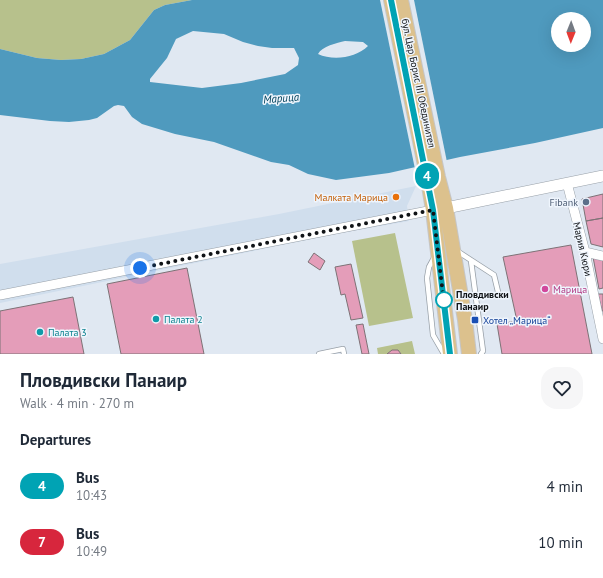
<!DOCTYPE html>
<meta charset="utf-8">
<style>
:root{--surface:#fff;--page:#f6f6f7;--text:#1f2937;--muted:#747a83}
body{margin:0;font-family:"PT Sans",sans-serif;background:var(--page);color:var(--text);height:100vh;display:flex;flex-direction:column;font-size:15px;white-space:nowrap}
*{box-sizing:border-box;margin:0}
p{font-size:13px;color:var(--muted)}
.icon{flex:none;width:22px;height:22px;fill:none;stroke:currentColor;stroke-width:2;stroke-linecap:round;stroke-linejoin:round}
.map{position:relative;height:354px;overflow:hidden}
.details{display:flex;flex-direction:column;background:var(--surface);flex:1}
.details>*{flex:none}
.badge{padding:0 8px;border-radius:13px;font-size:14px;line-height:26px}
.needle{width:26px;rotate:181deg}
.buttons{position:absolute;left:551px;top:12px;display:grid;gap:8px}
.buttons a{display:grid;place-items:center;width:40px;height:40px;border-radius:50%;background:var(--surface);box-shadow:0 4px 16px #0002;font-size:20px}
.you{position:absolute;width:20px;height:20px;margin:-10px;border:3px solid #fff;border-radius:50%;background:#1a73e8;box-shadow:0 0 0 6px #1a73e833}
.map>.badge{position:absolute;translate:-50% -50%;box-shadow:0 0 0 2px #fff}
h2{padding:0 20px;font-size:15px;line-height:36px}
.round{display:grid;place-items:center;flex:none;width:42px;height:42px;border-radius:16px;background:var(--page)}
.headline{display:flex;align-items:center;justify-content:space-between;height:68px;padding:0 20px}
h1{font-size:19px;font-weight:600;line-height:30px}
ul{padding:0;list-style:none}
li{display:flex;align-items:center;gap:12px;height:56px;padding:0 20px}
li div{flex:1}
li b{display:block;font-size:15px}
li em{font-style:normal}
li .badge{min-width:44px;font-weight:700;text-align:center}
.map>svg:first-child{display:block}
</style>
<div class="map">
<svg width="603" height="354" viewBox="0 0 603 354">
<rect width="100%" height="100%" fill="#e0e8f2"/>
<path fill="#d0deed" d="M416 186 407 206 409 221 341 233 0 303V264L279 214Z"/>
<path fill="#b7c18c" d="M0 0H192L165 5 154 10 130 40 104 54 81 59 61 60 37 58 0 49Z
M395 233 413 318 369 326 352 241Z
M412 341 415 354H378L377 348Z"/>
<path fill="#4f9abe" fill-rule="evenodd" d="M192 0H603V128L535 143 460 157 389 173 336 180 308 174 289 165 271 162 214 142 175 134 142 124 132 117 124 106 118 105 114 106 97 118 89 120 69 122 50 121 0 115V49L37 58 61 60 81 59 104 54 130 40 154 10 165 5ZM558 19H584V45H558ZM193 31 224 34 243 42 258 46 272 48H294L299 58 298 65 285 74 275 76 241 83 202 88 150 82V79L167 58 176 39ZM345 41 363 42 368 46C356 58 333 61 318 54 322 46 337 43 345 41Z"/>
<path fill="#e0e8f2" d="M380 0H414L447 162 415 169Z"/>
<path fill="#e49db9" stroke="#7d7276" d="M603 194V218L586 221 582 199Z
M603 218V247L591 244 586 221Z
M571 245 592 354H502L497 324 517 321 503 257Z
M314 253 325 261 320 270 308 262Z
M593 257 603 258V288L599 289Z
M351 264 363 318 351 320 345 294 341 295 335 267Z
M187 268 204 354H121L107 284Z
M598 294H603V311H602Z
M73 297 84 354H0V311Z
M363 324 369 354H362L356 325Z
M392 350H398L401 354H387Z"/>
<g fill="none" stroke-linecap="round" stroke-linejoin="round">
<g stroke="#98a0a8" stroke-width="6">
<path id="service" d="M457 251 494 275 499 296
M435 256 429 267 427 278 433 335 444 354
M471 261 483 351 481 354
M319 354 343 349 344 354"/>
</g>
<g stroke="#98a0a8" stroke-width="10">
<path id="minor" d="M567 183 585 252 603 339
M585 252 603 256
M0 295 433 210"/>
</g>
<g stroke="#98a0a8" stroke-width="12">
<path id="tertiary" d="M446 208 603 176"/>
</g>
<g stroke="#c6c6c7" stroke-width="16">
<path id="primary" d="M391 0 428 180 433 210 450 354
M401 0 438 177 446 208 465 320 469 354"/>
</g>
<use href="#service" stroke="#fff" stroke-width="4.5"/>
<use href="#minor" stroke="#fff" stroke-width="9"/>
<use href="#tertiary" stroke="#fff" stroke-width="11"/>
<use href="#primary" stroke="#dcc18d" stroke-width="14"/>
</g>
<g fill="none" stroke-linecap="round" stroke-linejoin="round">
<g stroke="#fff" stroke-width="9">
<path id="line" d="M391 0 433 210 450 354"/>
</g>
<use href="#line" stroke="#00a3b4" stroke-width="6"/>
<path stroke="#101316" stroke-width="4" stroke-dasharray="0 7.2" d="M140 268 433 210 444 303V300"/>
</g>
<circle fill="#e8710a" stroke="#eff5fd" stroke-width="1.5" cx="396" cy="197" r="4"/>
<circle fill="#5c6f8a" stroke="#eff5fd" stroke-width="1.5" cx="586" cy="202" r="4"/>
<circle fill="#d1479c" stroke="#eff5fd" stroke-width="1.5" cx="545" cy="289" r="4"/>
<circle fill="#fff" stroke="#00a3b4" stroke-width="2" cx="444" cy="300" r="8"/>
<g fill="#0f9aa8" stroke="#eff5fd" stroke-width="1.5">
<circle cx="156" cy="319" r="4"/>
<circle cx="40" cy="332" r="4"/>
</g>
<rect fill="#1a4fb4" stroke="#eff5fd" stroke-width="1.5" x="471" y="316" width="8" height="8" rx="2"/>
<g text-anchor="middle" stroke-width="3" stroke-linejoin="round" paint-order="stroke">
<g font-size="10" fill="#101316" stroke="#eff5fd">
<text transform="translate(419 83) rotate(78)" y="4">бул. Цар Борис III Обединител</text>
<text transform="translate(583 249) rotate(77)" y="4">Мария Кюри</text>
</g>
<g font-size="10" fill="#c56008" stroke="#eff5fd" text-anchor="end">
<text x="388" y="201">Малката Марица</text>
</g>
<g font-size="10" fill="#4e5e75" stroke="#eff5fd" text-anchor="end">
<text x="578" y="206">Fibank</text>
</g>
<g font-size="10" fill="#b23c85" stroke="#eff5fd" text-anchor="start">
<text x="553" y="293">Марица</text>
</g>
<g font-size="10" font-weight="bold" fill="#101316" stroke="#eff5fd" text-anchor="start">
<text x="456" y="298">Пловдивски<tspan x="456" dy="12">Панаир</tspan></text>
</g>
<g font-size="10" fill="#0d838f" stroke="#eff5fd" text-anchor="start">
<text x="164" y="323">Палата 2</text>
<text x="48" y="336">Палата 3</text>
</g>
<g font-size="10" fill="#164399" stroke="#eff5fd" text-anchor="start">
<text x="483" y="324">Хотел „Марица“</text>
</g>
<g font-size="11" font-style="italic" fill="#00425b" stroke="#eff5fd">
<text transform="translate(281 98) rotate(-5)" y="4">Марица</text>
</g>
</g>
</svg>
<div class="buttons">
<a><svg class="needle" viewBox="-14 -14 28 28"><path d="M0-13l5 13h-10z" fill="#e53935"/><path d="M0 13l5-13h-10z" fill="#747a83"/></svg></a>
</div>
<div class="you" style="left:140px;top:268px"></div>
<b class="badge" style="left:427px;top:176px;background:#00a3b4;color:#fff">4</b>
</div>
<section class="details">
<div class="headline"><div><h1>Пловдивски Панаир</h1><p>Walk · 4 min · 270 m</p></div><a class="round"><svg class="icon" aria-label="heart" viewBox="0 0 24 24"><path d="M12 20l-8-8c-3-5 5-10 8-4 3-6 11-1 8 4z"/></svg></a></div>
<h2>Departures</h2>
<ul>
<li><span class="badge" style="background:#00a3b4;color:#fff">4</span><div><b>Bus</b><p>10:43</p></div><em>4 min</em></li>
<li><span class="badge" style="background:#d7263d;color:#fff">7</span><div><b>Bus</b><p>10:49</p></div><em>10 min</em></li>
</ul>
</section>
